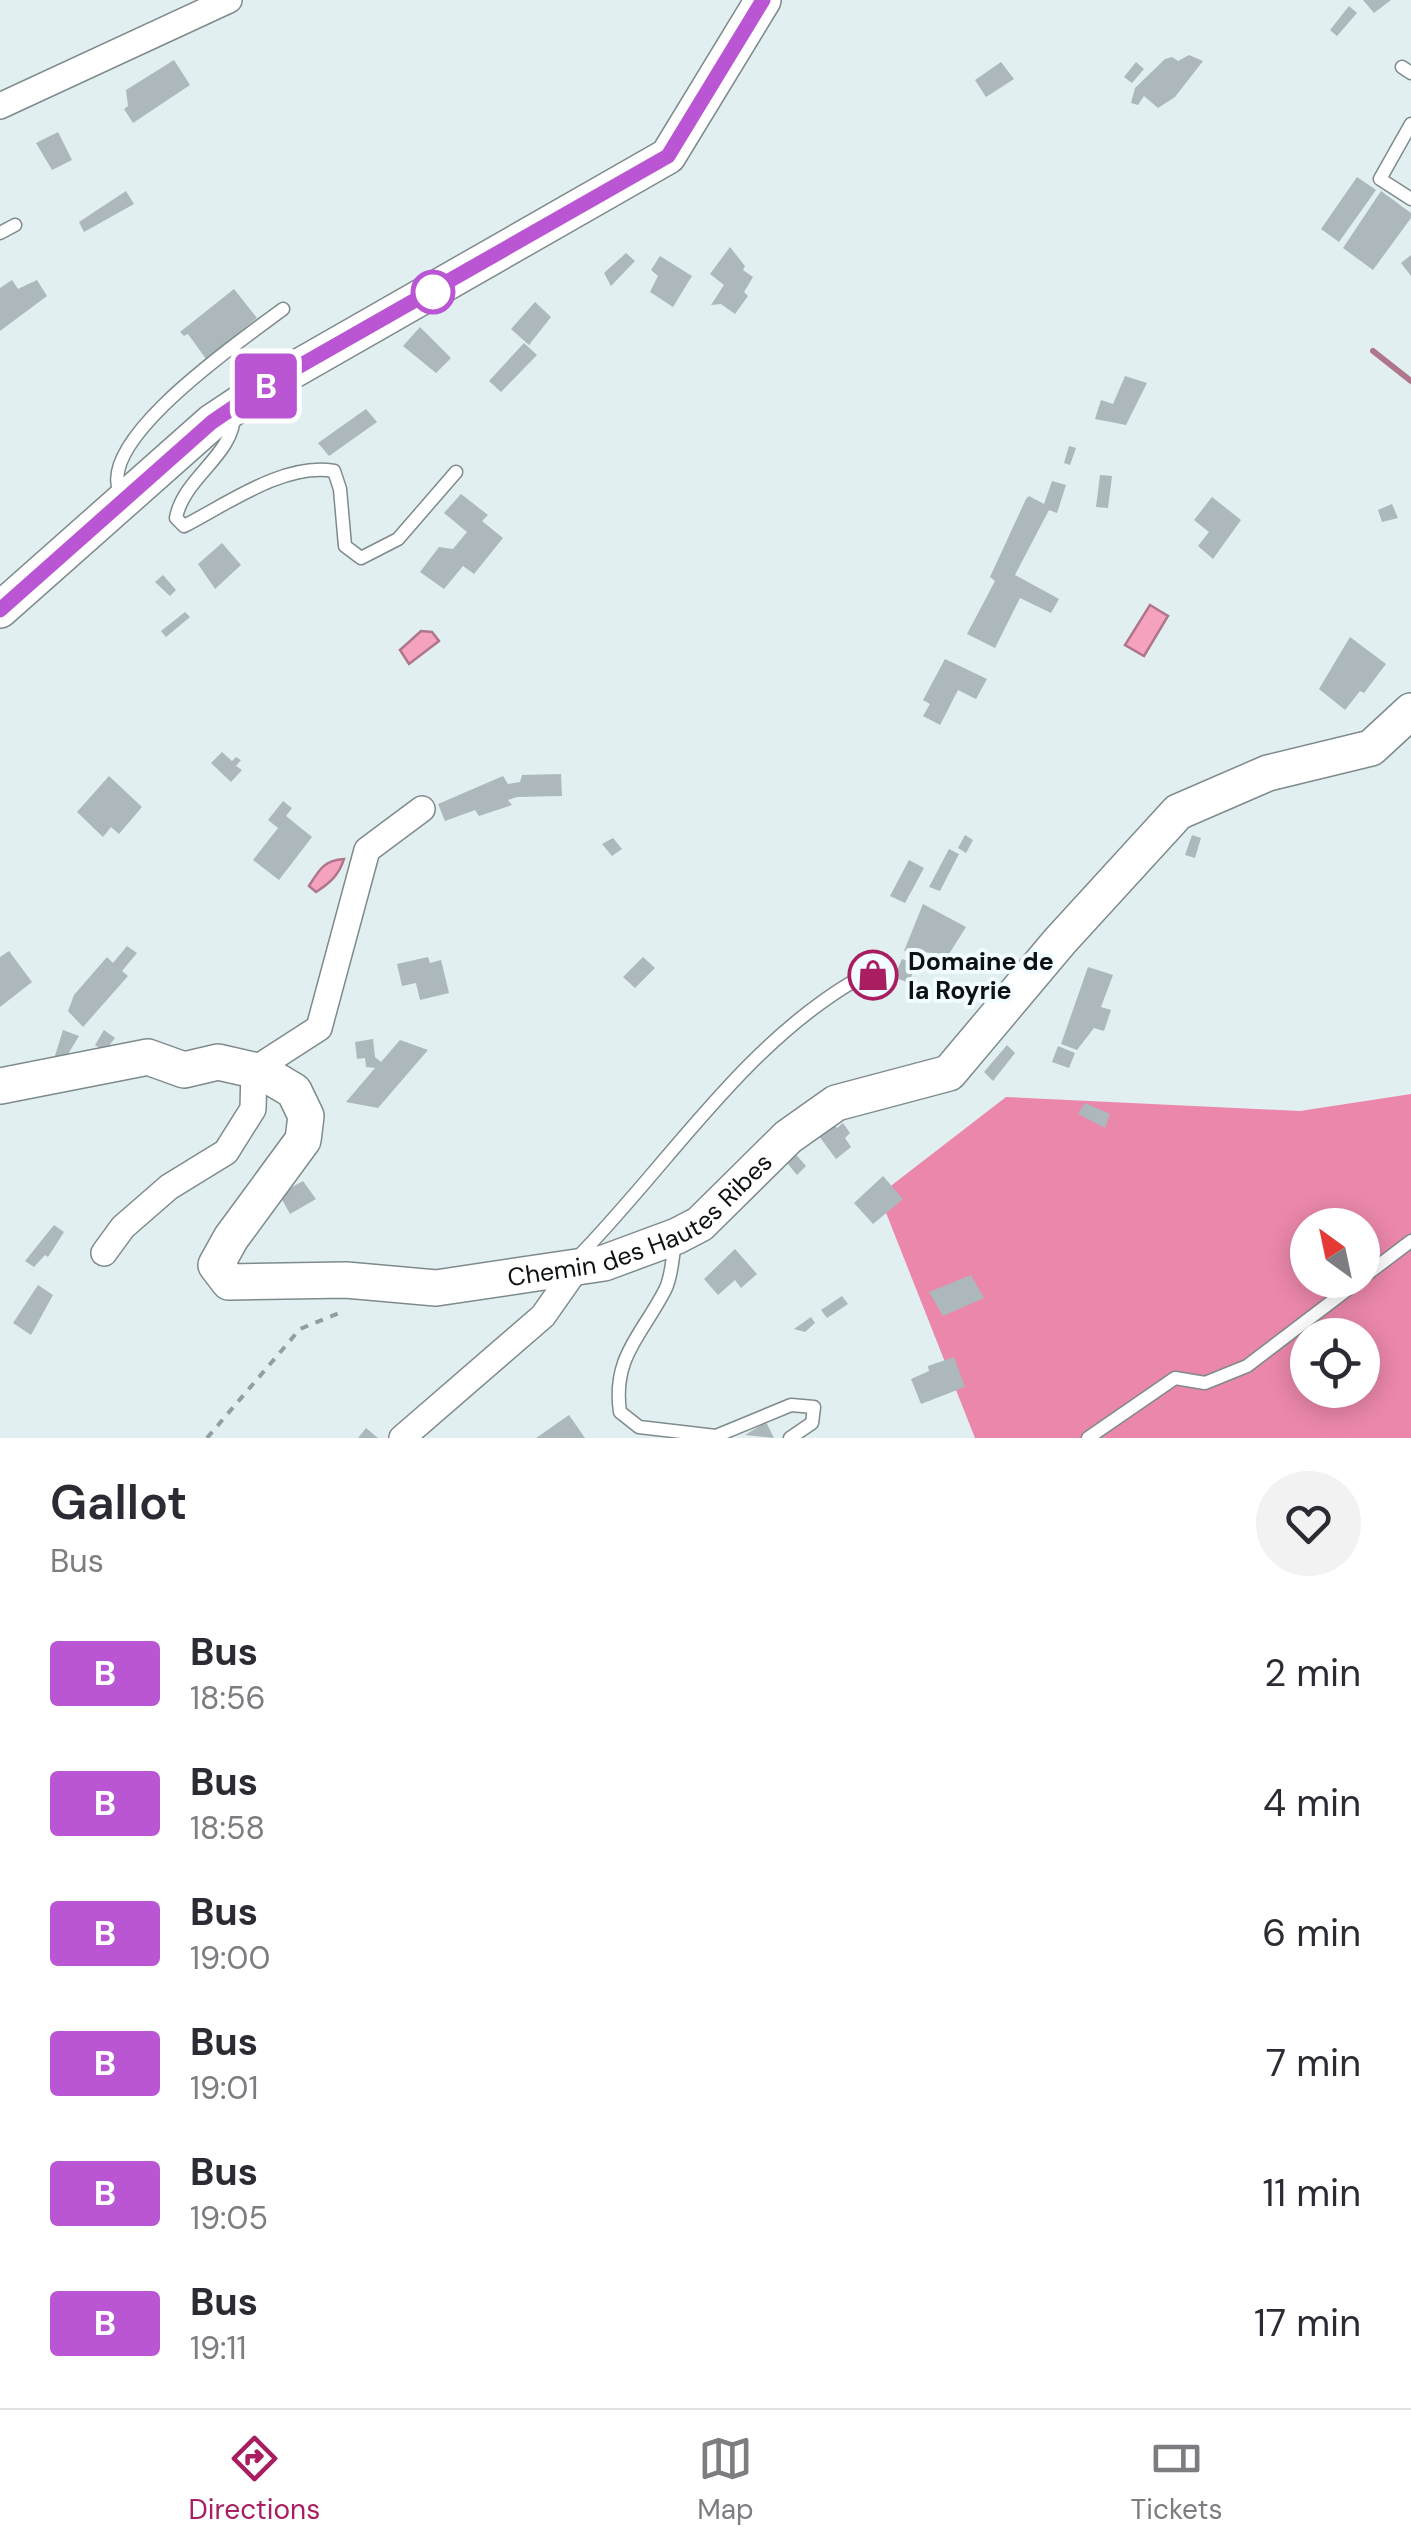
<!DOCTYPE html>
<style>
:root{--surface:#fff;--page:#f2f2f3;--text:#2b2b33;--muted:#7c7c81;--line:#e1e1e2;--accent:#a91e61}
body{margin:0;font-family:"DM Sans",sans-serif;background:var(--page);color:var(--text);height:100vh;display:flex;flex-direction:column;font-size:38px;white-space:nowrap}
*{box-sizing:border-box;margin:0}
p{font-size:32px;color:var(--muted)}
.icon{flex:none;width:55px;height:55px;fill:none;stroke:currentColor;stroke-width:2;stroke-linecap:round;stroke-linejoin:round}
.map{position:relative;height:1438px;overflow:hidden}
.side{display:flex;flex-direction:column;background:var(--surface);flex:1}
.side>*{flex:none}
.badge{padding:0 20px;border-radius:8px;font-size:35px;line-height:65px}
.needle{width:65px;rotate:327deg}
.controls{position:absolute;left:1290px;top:1208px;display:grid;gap:20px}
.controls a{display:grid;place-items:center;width:90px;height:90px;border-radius:50%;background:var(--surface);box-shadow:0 5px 25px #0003;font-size:50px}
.map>.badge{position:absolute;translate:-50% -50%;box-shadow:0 0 0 5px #fff}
.round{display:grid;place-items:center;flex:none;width:105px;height:105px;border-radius:52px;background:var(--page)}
.overview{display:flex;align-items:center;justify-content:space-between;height:170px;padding:0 50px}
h1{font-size:48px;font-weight:600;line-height:75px}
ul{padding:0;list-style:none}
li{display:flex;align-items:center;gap:30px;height:130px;padding:0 50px}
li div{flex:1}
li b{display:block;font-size:38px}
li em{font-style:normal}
li .badge{min-width:110px;font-weight:700;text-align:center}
.dock{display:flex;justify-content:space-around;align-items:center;height:140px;border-top:2px solid var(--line);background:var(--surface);font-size:28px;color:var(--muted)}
.dock a{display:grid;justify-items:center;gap:5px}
.dock .selected{color:var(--accent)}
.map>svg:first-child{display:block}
</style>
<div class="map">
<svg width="1411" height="1438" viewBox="0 0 1411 1438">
<rect width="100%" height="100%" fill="#e2eff1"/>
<path fill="#eb87ab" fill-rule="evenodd" d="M1411 1094V1438H975L879 1195 1006 1097 1300 1111ZM1308 1225H1362V1280H1308ZM1308 1335H1362V1390H1308Z"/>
<path fill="#f5a2bf" stroke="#af768b" stroke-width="2.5" d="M1150 605 1168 616 1144 656 1125 645Z
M421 631 432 632 439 641 409 664 400 650Z
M344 859C339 875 330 883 316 892L309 886C319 870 324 860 344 859Z"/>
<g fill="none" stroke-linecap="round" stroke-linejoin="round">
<path stroke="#af768b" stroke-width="6" d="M1373 351 1411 381"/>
</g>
<path fill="#acb8bb" d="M1363 0H1391L1374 13Z
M1349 6 1357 13 1337 36 1330 30Z
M1189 55 1203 61 1175 97 1158 108 1144 96 1138 105 1131 103 1135 88 1165 59 1172 57 1178 61Z
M174 60 190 85 133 123 124 109 128 106 126 90Z
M1001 62 1014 79 986 97 975 80Z
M1136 62 1144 69 1132 83 1124 77Z
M58 132 72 160 52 170 36 143Z
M1357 177 1376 190 1339 242 1321 229Z
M126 191 134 204 84 232 79 222Z
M1381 191 1411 213V218L1373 270 1343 248Z
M730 247 745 266 743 270 753 277 744 292 748 296 735 314 721 304 711 305 724 285 710 274Z
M626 253 635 261 611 286 604 273Z
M1411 255V276L1401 263Z
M660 256 692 276 673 307 650 292 658 276 651 270Z
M12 280 18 289 37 280 47 296 0 331V288Z
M234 289 257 318 206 359 188 334 184 336 180 332Z
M535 302 551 317 529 345 511 329Z
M420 327 451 358 436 373 403 346Z
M524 343 537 355 501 392 489 381Z
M1125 376 1147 383 1126 425 1095 419 1101 400 1113 404Z
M366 409 377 422 329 456 318 443Z
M1069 446 1076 448 1070 465 1064 463Z
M1100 475 1112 476 1108 508 1096 507Z
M1052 481 1066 485 1057 513 1049 510 1015 575 1059 599 1051 613 1020 598 995 648 967 634 995 581 990 577 1026 499 1029 496 1044 504Z
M461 494 488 515 482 521 503 538 474 574 463 566 444 589 420 572 439 547 453 549 467 532 444 513Z
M1212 497 1241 520 1213 559 1198 546 1209 532 1194 520Z
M1392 504 1398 518 1382 522 1378 510Z
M222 543 241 565 215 589 198 564Z
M163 575 176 590 170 596 155 582Z
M185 612 190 617 166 637 161 631Z
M1350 637 1386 664 1364 693 1360 691 1345 710 1319 689Z
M945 659 987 679 976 699 958 690 940 725 923 716 930 704 923 700Z
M222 752 232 761 236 757 241 760 236 766 242 770 231 782 211 763Z
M561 774 562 796 517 797 508 800 512 805 479 816 475 810 445 821 438 804 503 776 508 784 520 782 522 775Z
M109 776 142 807 119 834 111 827 103 837 77 812Z
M283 801 292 808 286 816 312 837 279 880 253 860 278 828 268 820Z
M965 835 973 840 966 853 958 848Z
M1192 835 1201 838 1195 858 1185 855Z
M613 838 622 849 612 856 602 844Z
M949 849 959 854 940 891 929 887Z
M909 860 924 868 905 903 890 896Z
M923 904 966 927 949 954 904 951Z
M127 946 137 953 122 971 128 976 83 1027 68 1011 74 995 107 957 113 963Z
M9 951 32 982 0 1007V957Z
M428 957 430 963 441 960 449 993 420 1000 416 983 402 986 397 964Z
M643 957 655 968 635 988 623 977Z
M902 959 916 964 909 983 894 977Z
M1088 967 1113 975 1101 1007 1111 1010 1104 1031 1094 1028 1077 1050 1061 1044Z
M63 1030 79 1036 62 1064 53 1062Z
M104 1030 115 1038 105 1051 95 1045Z
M373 1039 375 1057 381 1062 400 1040 428 1050 378 1108 346 1102 375 1068 366 1067 365 1058 357 1059 355 1042Z
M1007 1045 1015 1053 993 1081 984 1072Z
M1058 1046 1075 1053 1069 1068 1052 1062Z
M1085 1103 1110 1114 1105 1128 1078 1114Z
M831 1120 837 1128 843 1123 850 1133 845 1138 851 1147 836 1159 816 1132Z
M792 1150 806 1166 797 1175 783 1158Z
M883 1176 903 1199 873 1224 854 1203Z
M303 1181 316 1199 290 1214 279 1194Z
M54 1225 64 1232 48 1257 45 1255 34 1267 25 1261Z
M735 1249 757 1274 741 1288 735 1280 718 1295 704 1279Z
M971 1275 984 1298 943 1316 929 1292Z
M38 1285 53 1295 31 1335 13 1323Z
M842 1296 848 1304 827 1318 821 1310Z
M811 1317 815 1323 805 1332 794 1329Z
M954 1357 965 1387 921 1404 911 1379 929 1371 928 1366Z
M569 1415 585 1438H536Z
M766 1422 774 1438 745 1435Z
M366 1428 378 1438H358Z"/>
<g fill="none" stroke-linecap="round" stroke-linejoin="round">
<g stroke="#7e8a8c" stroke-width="15">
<path id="lane" d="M1402 67 1411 73
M1411 124 1380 179 1411 199
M0 233 15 225
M234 415C234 455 183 478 176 518L184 526C227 504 285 462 334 471L340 489 345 546 361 558 398 539 456 472
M123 497C85 446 246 337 283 309
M675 1244C672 1258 672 1277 665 1290 642 1335 612 1357 620 1412L639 1427 716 1436 791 1405 814 1407 812 1423 790 1438
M578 1257C668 1165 742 1047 854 981
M1362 1278 1411 1241
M1088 1438 1175 1378 1205 1383 1247 1366 1360 1280"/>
</g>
<g stroke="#7e8a8c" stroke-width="28">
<path id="street" d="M0 106 229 0
M104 1253 123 1227 169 1187 226 1152 253 1109 254 1070 319 1028 367 850 422 809
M402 1438 543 1316 576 1269"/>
</g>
<g stroke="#7e8a8c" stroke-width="38">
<g id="secondary">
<path d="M0 610 212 422 269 384 668 156 763 0"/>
<path id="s1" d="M0 1086 148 1057 184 1070 218 1062 262 1072 294 1091 306 1116 303 1140 231 1238 216 1265 229 1282 346 1280 436 1288 604 1263 677 1236 700 1224 788 1137 836 1103 949 1073 1060 941 1178 812 1268 773 1371 748 1411 711"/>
</g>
</g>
<path stroke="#949d9f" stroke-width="4" stroke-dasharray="8 8" stroke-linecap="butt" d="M207 1438 300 1329 344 1311"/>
<use href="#lane" stroke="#fff" stroke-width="12"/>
<use href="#street" stroke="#fff" stroke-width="25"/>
<use href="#secondary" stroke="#fff" stroke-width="35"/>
</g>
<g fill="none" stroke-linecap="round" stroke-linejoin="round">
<g stroke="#fff" stroke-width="22">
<path id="line" d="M0 610 212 422 268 384 668 156 763 0"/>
</g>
<use href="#line" stroke="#ba55d3" stroke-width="15"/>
</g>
<defs>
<g id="shop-ring" transform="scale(2.5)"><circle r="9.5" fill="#f0fcff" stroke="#a91e61" stroke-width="1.5"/><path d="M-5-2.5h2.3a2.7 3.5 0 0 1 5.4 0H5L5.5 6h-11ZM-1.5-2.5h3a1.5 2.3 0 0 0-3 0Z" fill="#a91e61"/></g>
</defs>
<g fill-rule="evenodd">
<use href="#shop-ring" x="873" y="975"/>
</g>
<circle fill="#fff" stroke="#ba55d3" stroke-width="5" cx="433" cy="292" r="20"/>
<g text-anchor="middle" stroke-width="8" stroke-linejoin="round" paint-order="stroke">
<g font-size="25" font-weight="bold" fill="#0d1112" stroke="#f0fcff" text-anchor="start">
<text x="908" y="970">Domaine de<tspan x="908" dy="29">la Royrie</tspan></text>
</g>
<g font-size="25" fill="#0d1112" stroke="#f0fcff">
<text dy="9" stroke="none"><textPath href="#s1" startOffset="960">Chemin des Hautes Ribes</textPath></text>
</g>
</g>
</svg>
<div class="controls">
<a><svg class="needle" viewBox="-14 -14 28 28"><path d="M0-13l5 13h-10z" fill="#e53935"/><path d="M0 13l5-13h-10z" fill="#7c7c81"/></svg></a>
<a><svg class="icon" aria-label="locate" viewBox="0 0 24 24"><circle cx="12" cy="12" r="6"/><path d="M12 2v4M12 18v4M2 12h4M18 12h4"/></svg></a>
</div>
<b class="badge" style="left:266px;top:386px;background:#ba55d3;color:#fff">B</b>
</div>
<section class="side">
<div class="overview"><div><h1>Gallot</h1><p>Bus</p></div><a class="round"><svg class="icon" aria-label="heart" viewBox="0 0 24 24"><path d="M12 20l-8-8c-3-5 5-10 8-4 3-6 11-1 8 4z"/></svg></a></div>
<ul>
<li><span class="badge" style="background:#ba55d3;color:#fff">B</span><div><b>Bus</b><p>18:56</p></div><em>2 min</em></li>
<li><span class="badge" style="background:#ba55d3;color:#fff">B</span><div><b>Bus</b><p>18:58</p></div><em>4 min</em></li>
<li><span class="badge" style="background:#ba55d3;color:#fff">B</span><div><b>Bus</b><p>19:00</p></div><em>6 min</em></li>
<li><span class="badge" style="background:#ba55d3;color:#fff">B</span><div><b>Bus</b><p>19:01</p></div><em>7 min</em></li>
<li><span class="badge" style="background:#ba55d3;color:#fff">B</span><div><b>Bus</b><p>19:05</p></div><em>11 min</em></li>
<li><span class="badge" style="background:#ba55d3;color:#fff">B</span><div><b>Bus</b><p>19:11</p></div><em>17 min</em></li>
</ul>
</section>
<nav class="dock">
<a class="selected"><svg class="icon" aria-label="directions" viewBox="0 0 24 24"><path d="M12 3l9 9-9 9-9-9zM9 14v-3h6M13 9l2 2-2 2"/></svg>Directions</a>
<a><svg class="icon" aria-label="map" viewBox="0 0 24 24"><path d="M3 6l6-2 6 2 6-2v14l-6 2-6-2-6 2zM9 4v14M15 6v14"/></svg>Map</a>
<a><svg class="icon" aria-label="tickets" viewBox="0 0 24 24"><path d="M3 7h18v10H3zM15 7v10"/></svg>Tickets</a>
</nav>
